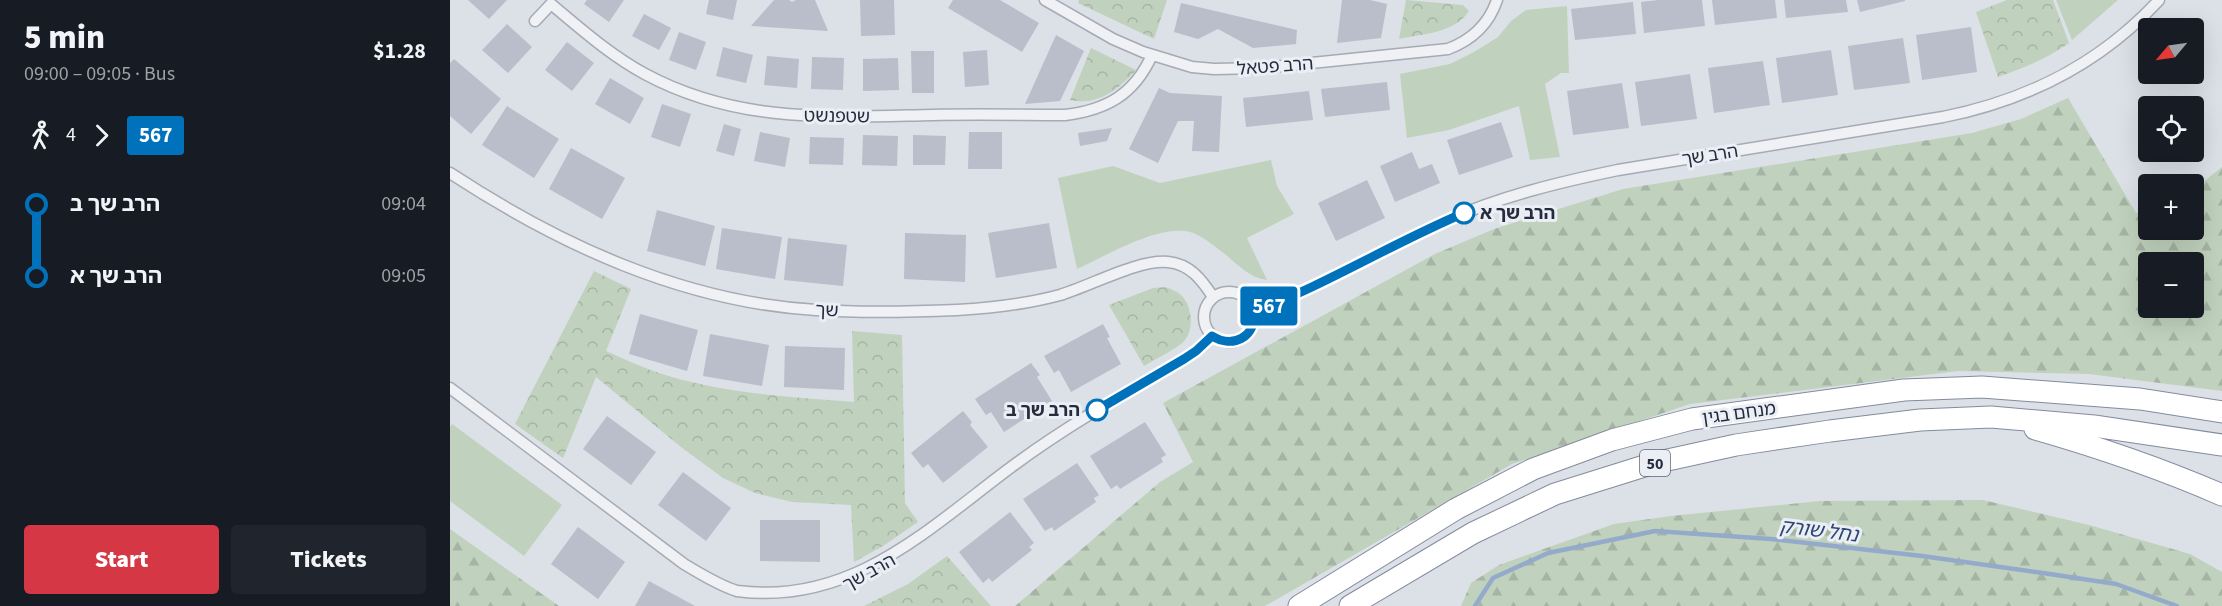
<!DOCTYPE html>
<meta charset="utf-8">
<style>
:root{--surface:#171b24;--page:#20242c;--text:#f1f3f6;--muted:#9ea1a6;--accent:#d53844}
body{margin:0;font-family:"Source Sans 3","Noto Sans Hebrew",sans-serif;background:var(--page);color:var(--text);height:100vh;display:flex;flex-direction:column;font-size:22px;white-space:nowrap}
*{box-sizing:border-box;margin:0}
p{font-size:20px;color:var(--muted)}
.icon{flex:none;width:33px;height:33px;fill:none;stroke:currentColor;stroke-width:2;stroke-linecap:round;stroke-linejoin:round}
.map{position:relative;flex:1;overflow:hidden}
.panel{display:flex;flex-direction:column;background:var(--surface);width:450px}
.panel>*{flex:none}
.badge{padding:0 12px;border-radius:4px;font-size:21px;line-height:39px}
.needle{width:39px;rotate:241deg}
.tools{position:absolute;left:1688px;top:18px;display:grid;gap:12px}
.tools a{display:grid;place-items:center;width:66px;height:66px;border-radius:6px;background:var(--surface);box-shadow:0 6px 24px #0002;font-size:30px}
.map>.badge{position:absolute;translate:-50% -50%;box-shadow:0 0 0 3px #fff}
.legs{display:flex;align-items:center;gap:9px;height:66px;padding:0 24px;font-size:20px}
.legs p{margin-inline-start:auto}
.headline{display:flex;align-items:center;justify-content:space-between;height:102px;padding:0 24px}
h1{font-size:33px;font-weight:800;line-height:45px}
.primary-button{display:flex;gap:12px;margin-top:auto;padding:12px 24px}
.primary-button a{flex:1;height:69px;border-radius:6px;background:var(--accent);color:#fff;font-size:24px;font-weight:800;line-height:69px;text-align:center}
.primary-button a+a{background:var(--page);color:var(--text)}
ul{padding:0 24px;list-style:none}
li{display:flex;align-items:center;gap:21px;height:72px;font-size:22px}
li i{display:grid;place-items:center;width:9px;height:100%;margin:0 8px;background:currentColor}
li i::after{content:'';width:15px;height:15px;margin:-8px;border:4px solid;border-radius:50%;background:var(--surface)}
li p{margin-inline-start:auto}
li:first-child i{background:linear-gradient(#0000 50%,currentColor 0)}
li:last-child i{background:linear-gradient(currentColor 50%,#0000 0)}
main{display:flex;flex:1;min-height:0}
.map>svg:first-child{display:block}
</style>
<main>
<section class="panel">
<div class="headline"><div><h1>5 min</h1><p>09:00 – 09:05 · Bus</p></div><b>$1.28</b></div>
<div class="legs"><svg class="icon" aria-label="walk" viewBox="0 0 24 24"><circle cx="13" cy="4" r="2"/><path d="M13 8l-2 6 4 7M11 14l-3 7M7 12l3-4h3l4 4"/></svg>4<svg class="icon" aria-label="forward" viewBox="0 0 24 24"><path d="M9 5l7 7-7 7"/></svg><b class="badge" style="background:#0072bc;color:#fff">567</b></div>
<ul>
<li><i style="color:#0072bc"></i><b>הרב שך ב</b><p>09:04</p></li>
<li><i style="color:#0072bc"></i><b>הרב שך א</b><p>09:05</p></li>
</ul>
<div class="primary-button"><a>Start</a><a>Tickets</a></div>
</section>
<div class="map">
<svg width="1772" height="606" viewBox="0 0 1772 606">
<defs>
<pattern id="forest-firs" width="22" height="20" patternUnits="userSpaceOnUse" patternTransform="scale(1.5)"><rect width="22" height="20" fill="#c0d2bd"/><path d="M5 1l3.5 6h-7zM16 11l3.5 6h-7z" fill="#a5b4a4"/></pattern>
<pattern id="park-crowns" width="20" height="18" patternUnits="userSpaceOnUse" patternTransform="scale(1.5)"><rect width="20" height="18" fill="#c0d2bd"/><path d="M2 6a3 3 0 1 1 6 0M12 15a3 3 0 1 1 6 0" fill="none" stroke="#a5b4a4"/></pattern>
</defs>
<rect width="100%" height="100%" fill="#dce0e7"/>
<path fill="#c0d2bd" d="M1606 0H1668L1622 40Z
M1117 6 1119 73H1111L1095 84 1110 157 1080 160 1069 106 999 130 957 138 950 74 1000 64 1024 52 1048 37 1061 21 1076 10Z
M821 160 827 186 844 214 797 238 817 280C800 278 788 265 775 254 765 247 752 235 740 232 708 224 656 256 627 269L608 178 663 166 710 183Z
M2 424 112 505 74 556 0 501V427Z"/>
<path fill="url(#forest-firs)" fill-rule="evenodd" d="M1618 98 1686 213 1698 209V230H1743V190L1772 167V391L1639 374 1508 371 1240 404 1062 464 815 606H565L710 482 743 462 713 403 985 254 1044 229 1173 189 1522 133 1571 119ZM1698 262H1743V308H1698Z
M1533 500 1639 525 1740 554 1772 572V606H1011L1021 583 1049 565 1164 524 1221 516 1370 501Z
M0 529 109 606H0Z"/>
<path fill="url(#park-crowns)" d="M629 0H717L704 39 628 3Z
M956 0 1013 5 1019 11C1005 33 972 34 949 39Z
M1557 0H1603L1619 43C1597 59 1573 68 1548 77L1526 12Z
M641 48 686 70C668 90 648 106 620 100Z
M144 271 181 289 156 351C172 358 187 365 203 371 265 393 339 397 404 402L402 331 452 335 455 503 468 522 433 546 404 562 401 505 342 502 305 493 273 478 231 447 146 377 113 458 65 424Z
M715 287C721 289 727 291 732 296 743 308 745 333 731 344 720 352 706 359 694 366L659 305 703 288Z
M497 556 541 606H414L458 584Z"/>
<g fill="none" stroke-linecap="round" stroke-linejoin="round">
<path stroke="#94aaca" stroke-width="4.5" d="M1025 606 1043 578 1098 553 1205 531 1321 539 1472 556 1593 573 1666 584 1727 606"/>
</g>
<path fill="#b9beca" d="M18 0H57L39 19Z
M137 0H174L159 22 134 4Z
M259 0H287L283 20 256 14Z
M324 0H339L342 2 346 0H365L378 31 301 26Z
M410 0H444L445 35 411 36Z
M503 0H550L589 23 572 52 498 8Z
M892 0H920L937 4 931 38 887 43Z
M1208 0H1252L1255 26 1194 33 1191 2Z
M1262 0H1325L1327 18 1265 25Z
M1334 0H1396L1398 12 1336 18Z
M1407 0H1455V1L1410 12Z
M1183 2 1186 34 1125 40 1121 9Z
M731 3 847 30 846 44 803 48 768 29 748 39 724 32Z
M194 14 221 28 209 50 182 36Z
M57 24 82 47 58 73 32 50Z
M1521 27 1527 72 1472 80 1466 35Z
M229 32 256 42 246 70 219 60Z
M606 35 634 51 610 101 575 104Z
M1453 38 1460 83 1404 90 1398 46Z
M117 42 144 63 122 91 95 70Z
M273 47 303 55 296 83 266 76Z
M537 50 539 85 515 87 513 52Z
M1381 50 1388 95 1332 103 1326 58Z
M461 51H484V93H462Z
M317 56 349 59 347 88 314 85Z
M362 57 394 58 393 90 361 89Z
M448 58 449 90 413 91V59Z
M4 59 51 99 21 134 0 116V63Z
M1313 61 1320 105 1264 113 1258 68Z
M1240 74 1247 119 1191 126 1185 82Z
M160 78 194 98 180 124 145 104Z
M937 82 940 110 875 117 871 89Z
M1172 83 1179 128 1123 135 1117 91Z
M709 88 720 93 772 96 769 152 742 151 744 121H728L708 163 679 149Z
M859 91 863 120 796 127 793 98Z
M212 104 241 114 230 147 201 137Z
M57 106 109 139 84 178 32 145Z
M1051 122 1063 157 1009 175 997 140Z
M274 124 291 129 284 156 266 151Z
M662 128 657 141 630 146 628 133Z
M310 132 340 138 335 167 304 161Z
M519 132H552V169H518Z
M413 135 448 136 447 166 412 165Z
M463 135 496 136 495 165H463Z
M360 137 394 138 393 165 359 164Z
M121 148 175 178 152 219 99 189Z
M962 152 969 169 982 164 990 183 945 202 930 166Z
M917 180 935 218 886 241 868 203Z
M207 210 265 226 255 266 197 251Z
M599 223 607 268 546 278 538 233Z
M272 228 332 237 325 279 266 269Z
M455 233 516 235 515 282 454 279Z
M338 238 397 245 393 286 334 280Z
M190 314 248 330 237 371 179 354Z
M653 324 660 337 657 338 671 364 621 392 609 370 604 373 594 356Z
M260 334 319 345 312 386 253 376Z
M335 346 395 348 394 390 334 387Z
M581 363 590 375 587 377 602 401 554 432 541 412 536 415 525 399Z
M513 411 522 422 520 425 538 447 493 483 478 464 473 468 461 453Z
M157 416 206 452 181 485 133 449Z
M695 422 716 455 711 458 713 462 670 489 667 485 661 489 640 456Z
M627 463 649 495 644 498 646 502 604 531 602 527 595 531 573 499Z
M233 472 281 508 256 541 208 505Z
M560 512 584 543 579 547 582 550 542 582 539 578 533 583 509 552Z
M310 520H370V562L310 561Z
M128 527 175 562 148 599 101 564Z
M199 581 245 606H185Z"/>
<g fill="none" stroke-linecap="round" stroke-linejoin="round">
<g stroke="#a5aab4" stroke-width="13">
<path id="street" d="M595 0 663 39 693 52 742 67 764 69 813 68 998 49C1022 40 1039 24 1047 0
M85 21 101 4C131 29 160 55 195 74 288 124 382 117 483 115 527 114 571 115 615 115 656 110 684 95 702 55
M0 173C110 245 233 302 366 310 413 313 460 312 507 310 541 308 577 304 610 295 640 286 689 259 718 262 740 264 752 280 763 297
M754 317a25 25 0 1 1 50 0a25 25 0 1 1-50 0Z
M804 312C871 287 932 249 998 220 1052 196 1110 182 1168 170L1493 117C1578 100 1650 64 1709 0
M0 388 234 564C251 574 268 585 287 591 401 606 478 529 560 468 615 427 675 393 734 359L746 351 762 336"/>
</g>
<g stroke="#838b9f" stroke-width="23">
<path id="highway" d="M1585 429C1648 447 1712 469 1772 495
M849 606 1006 509 1083 469 1162 440 1242 419 1454 390 1532 387 1690 399 1772 412
M900 606 1023 533 1105 494 1204 463 1286 445 1380 431 1470 420 1541 417 1644 426 1772 445"/>
</g>
<use href="#street" stroke="#eff1f5" stroke-width="10"/>
<use href="#highway" stroke="#fff" stroke-width="21"/>
</g>
<g fill="none" stroke-linecap="round" stroke-linejoin="round">
<g stroke="#fff" stroke-width="14">
<path id="line-1" d="M647 410 734 359 746 351 762 336C783 349 806 337 804 312 877 284 943 243 1014 213"/>
</g>
<use href="#line-1" stroke="#0072bc" stroke-width="9"/>
</g>
<g fill="#fff" stroke="#0072bc" stroke-width="3">
<circle cx="1014" cy="213" r="10"/>
<circle cx="647" cy="410" r="10"/>
</g>
<g text-anchor="middle" stroke-width="6" stroke-linejoin="round" paint-order="stroke">
<rect fill="#ebeff5" stroke="#606675" stroke-width="1.5" x="1190" y="450" width="30" height="26" rx="4.5"/>
<g font-size="16" font-weight="bold" fill="#252c3e">
<text x="1205" y="469">50</text>
</g>
<g font-size="18" fill="#252c3e" stroke="#ebeff5">
<text transform="translate(825 66) rotate(-4)" y="6">הרב פטאל</text>
<text transform="translate(387 116) rotate(1)" y="6">שטפנשט</text>
<text transform="translate(1260 155) rotate(-9)" y="6">הרב שך</text>
<text transform="translate(377 310) rotate(2)" y="6">שך</text>
<text transform="translate(1289 413) rotate(-8)" y="6">מנחם בגין</text>
<text transform="translate(419 572) rotate(-29)" y="6">הרב שך</text>
</g>
<g font-size="18" font-weight="bold" fill="#252c3e" stroke="#ebeff5" text-anchor="start">
<text x="1030" y="219">הרב שך א</text>
<text x="630" y="416" text-anchor="end">הרב שך ב</text>
</g>
<g font-size="20" font-style="italic" fill="#2d4774" stroke="#ebeff5">
<text transform="translate(1369 530) rotate(7)" y="7">נחל שורק</text>
</g>
</g>
</svg>
<div class="tools">
<a><svg class="needle" viewBox="-14 -14 28 28"><path d="M0-13l5 13h-10z" fill="#e53935"/><path d="M0 13l5-13h-10z" fill="#9ea1a6"/></svg></a>
<a><svg class="icon" aria-label="locate" viewBox="0 0 24 24"><circle cx="12" cy="12" r="6"/><path d="M12 2v4M12 18v4M2 12h4M18 12h4"/></svg></a>
<a>+</a>
<a>−</a>
</div>
<b class="badge" style="left:819px;top:306px;background:#0072bc;color:#fff">567</b>
</div>
</main>
